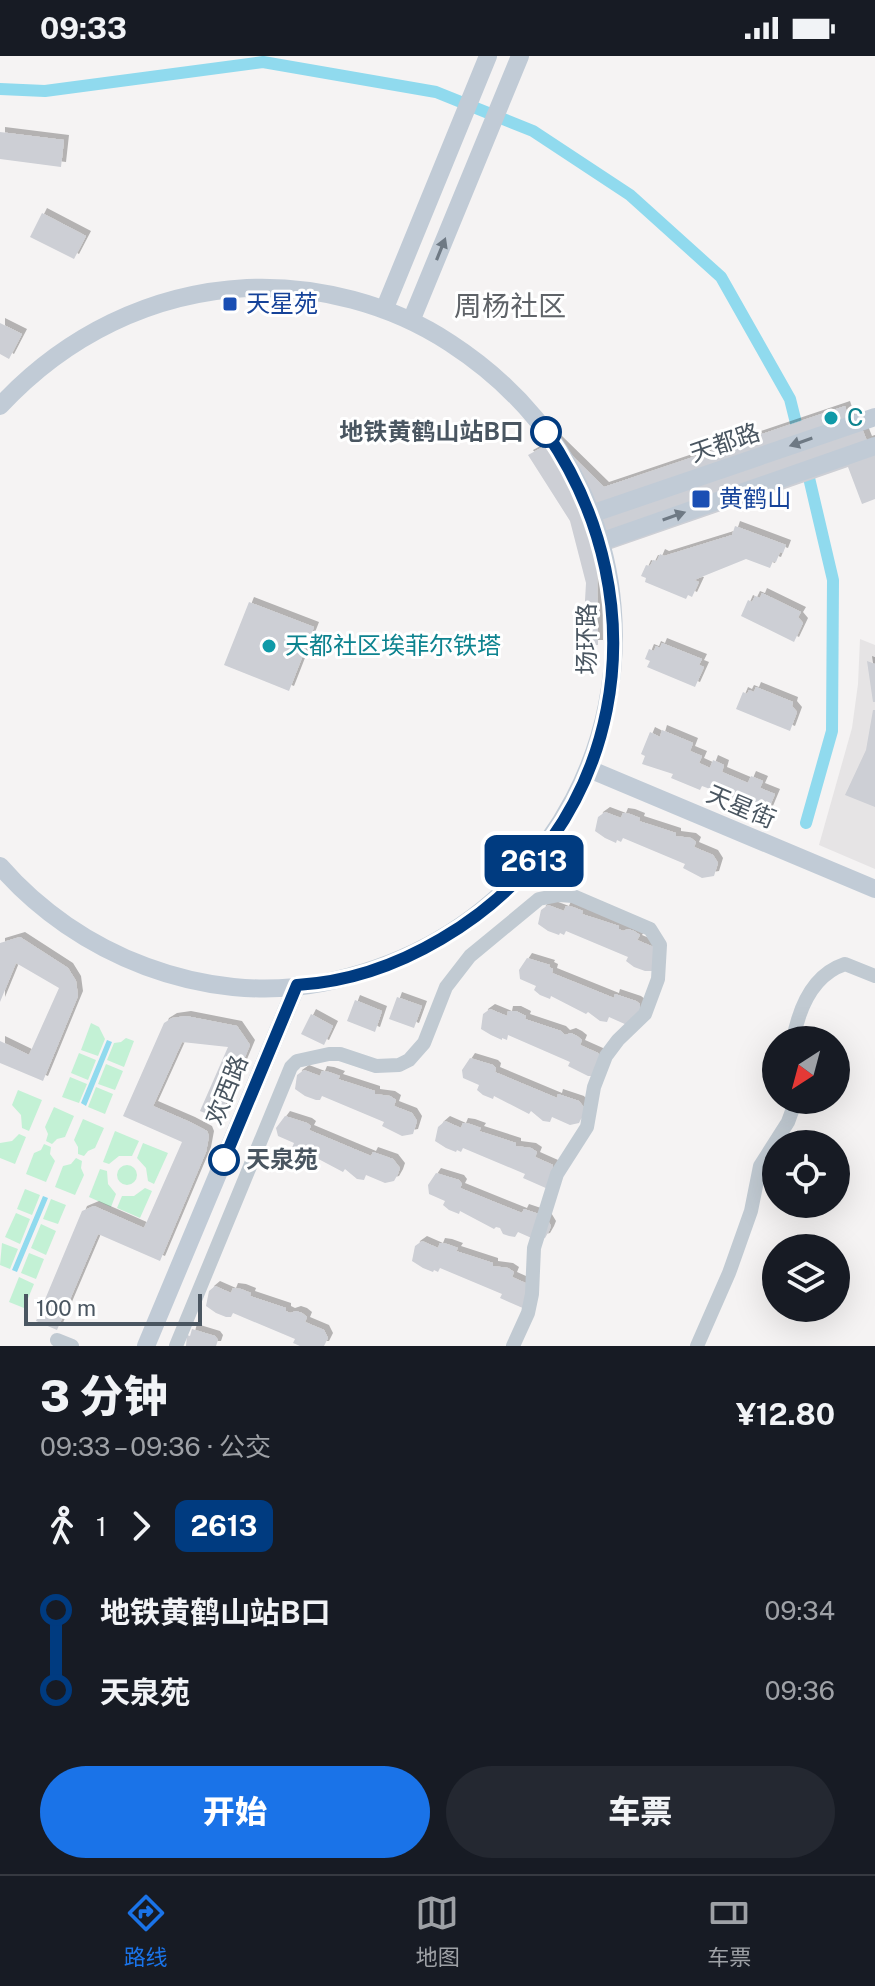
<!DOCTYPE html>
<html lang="zh">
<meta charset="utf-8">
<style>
:root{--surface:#171b24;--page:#242831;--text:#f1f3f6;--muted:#9ea1a6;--line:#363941;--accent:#1a73e8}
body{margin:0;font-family:"Public Sans","Noto Sans SC",sans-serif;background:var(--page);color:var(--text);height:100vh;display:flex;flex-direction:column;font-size:30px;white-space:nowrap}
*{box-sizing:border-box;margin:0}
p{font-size:26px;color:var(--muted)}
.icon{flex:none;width:44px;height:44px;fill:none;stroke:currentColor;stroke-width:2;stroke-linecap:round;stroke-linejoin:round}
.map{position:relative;height:1290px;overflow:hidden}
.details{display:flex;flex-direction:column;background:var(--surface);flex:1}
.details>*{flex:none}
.badge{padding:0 16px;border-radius:12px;font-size:28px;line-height:52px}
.needle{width:52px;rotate:216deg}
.fabs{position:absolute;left:762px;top:970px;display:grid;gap:16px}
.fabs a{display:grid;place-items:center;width:88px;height:88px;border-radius:50%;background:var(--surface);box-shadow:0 8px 32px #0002;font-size:40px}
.scale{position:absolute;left:24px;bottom:20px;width:178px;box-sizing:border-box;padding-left:8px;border:4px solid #4a5661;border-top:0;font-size:22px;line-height:28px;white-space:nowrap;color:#4a5661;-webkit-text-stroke:6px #fff;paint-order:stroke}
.map>.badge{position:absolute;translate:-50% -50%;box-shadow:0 0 0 4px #fff}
.legs{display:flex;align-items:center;gap:12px;height:88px;padding:0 40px;font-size:26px}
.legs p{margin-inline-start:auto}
.summary{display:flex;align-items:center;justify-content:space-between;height:136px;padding:0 40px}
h1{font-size:44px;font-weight:800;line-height:60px}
.action{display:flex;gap:16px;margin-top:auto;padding:16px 40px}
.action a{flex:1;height:92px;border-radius:48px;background:var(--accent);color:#fff;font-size:32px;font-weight:800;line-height:92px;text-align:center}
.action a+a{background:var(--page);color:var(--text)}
ul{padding:0 40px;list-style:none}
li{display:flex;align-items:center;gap:28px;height:80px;font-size:30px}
li i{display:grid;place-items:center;width:12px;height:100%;margin:0 10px;background:currentColor}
li i::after{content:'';width:20px;height:20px;margin:-10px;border:6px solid;border-radius:50%;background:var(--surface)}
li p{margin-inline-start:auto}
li:first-child i{background:linear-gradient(#0000 50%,currentColor 0)}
li:last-child i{background:linear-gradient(currentColor 50%,#0000 0)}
.status{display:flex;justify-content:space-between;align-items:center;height:56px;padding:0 40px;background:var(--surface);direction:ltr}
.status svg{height:22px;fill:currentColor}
.dock{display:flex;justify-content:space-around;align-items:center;height:112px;border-top:2px solid var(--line);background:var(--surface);font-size:22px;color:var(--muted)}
.dock a{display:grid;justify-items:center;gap:4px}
.dock .on{color:var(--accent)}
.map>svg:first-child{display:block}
</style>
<div class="status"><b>09:33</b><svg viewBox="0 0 49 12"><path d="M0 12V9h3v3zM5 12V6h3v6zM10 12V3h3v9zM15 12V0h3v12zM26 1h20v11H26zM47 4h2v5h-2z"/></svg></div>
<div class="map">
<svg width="875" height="1290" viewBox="0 0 875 1290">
<defs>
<filter id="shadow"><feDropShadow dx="5" dy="-5" stdDeviation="0" flood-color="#0004"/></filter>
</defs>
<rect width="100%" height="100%" fill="#f5f3f3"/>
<path fill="#e6e4e5" d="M860 583 875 589V813L819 789 852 672 858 628Z"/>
<path fill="#c3f1d5" d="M91 967 99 971 105 983 98 1000 81 994Z
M126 982 134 985 124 1011 107 1004 114 987 121 986Z
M79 997 96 1004 88 1024 71 1017Z
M106 1008 123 1015 115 1034 98 1028Z
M70 1021 87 1028 79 1047 62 1041Z
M96 1031 113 1038 105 1058 88 1051Z
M18 1034 42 1044 29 1075 22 1072 21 1059 12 1049Z
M54 1051 74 1060 65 1081 57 1083 52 1088 46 1085 48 1078 45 1071Z
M83 1063 104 1072 95 1092 88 1095 84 1100 78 1098V1091L74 1084Z
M115 1075 139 1085 132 1100H119L109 1108 103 1106Z
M19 1078 26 1081 15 1108 0 1102V1087L12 1085Z
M143 1087 168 1097 154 1128 148 1125 146 1112 137 1102Z
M44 1088 51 1091 50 1098 55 1105 46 1126 26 1118 34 1097 41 1094Z
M76 1102 82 1105 81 1112 84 1119 75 1139 55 1131 63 1110 71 1108Z
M117 1119a10 10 0 1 1 20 0a10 10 0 1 1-20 0Z
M100 1113 107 1115 108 1128 116 1138 111 1151 89 1141Z
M145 1132 152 1135 140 1162 117 1152 122 1140H134Z
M25 1133 40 1139 32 1159 17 1153Z
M51 1143 66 1149 58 1168 43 1163Z
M16 1157 30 1163 20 1188 5 1181Z
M41 1168 56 1175 46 1199 31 1192Z
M2 1187 18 1193 10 1213 0 1209Z
M29 1197 44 1203 36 1223 21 1217Z
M19 1221 34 1228 24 1252 9 1246Z"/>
<path fill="#90daee" d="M107 984 112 986 86 1050 81 1047Z
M43 1140 48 1142 17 1216 12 1214Z"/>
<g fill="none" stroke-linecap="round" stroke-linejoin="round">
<path stroke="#90daee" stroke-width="12" d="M0 33 45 35 263 6 436 36 533 75 630 139 721 221 790 343 799 379
M806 409 833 524 832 675 806 767"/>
</g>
<path fill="#cdcfd5" filter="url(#shadow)" d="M0 76 64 84 61 111 0 103Z
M42 157 86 180 74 203 30 181Z
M0 267 22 278 9 303 0 298Z
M845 350 849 362 861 370 867 385 875 382V443L862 448 848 411 597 498 598 589H587L588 562H584L586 527 570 465 528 399 556 384 604 431Z
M735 470 786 489 783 497 780 496 776 506 773 505 770 512 746 503 694 524 699 526 692 541 688 539 686 543 645 526 646 522 641 520 646 509 650 510 653 504 657 505 660 498 664 500 732 479Z
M762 537 801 556 798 561 803 567 794 586 741 560 748 544 752 546 755 540 760 542Z
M249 546 314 571 289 635 224 609Z
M662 587 702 603 699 609 704 611 695 631 647 611 650 605 645 603 649 593 654 595 656 590 660 592Z
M867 605 875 608V646H873Z
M756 631 793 646 792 650 797 656 790 675 736 653 743 636 747 638 749 634 754 636Z
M873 654H875V751L845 739 866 694Z
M662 674 693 687 690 695 702 700 699 707 710 712 713 704 724 709 722 716 748 727 751 720 763 725 760 732 775 738 765 762 749 756 752 750 741 746 739 751 708 738 710 733 702 730 700 734 671 722 673 718 642 708 645 700 641 698 650 676 660 681Z
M605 756 621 762 623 757 630 758 640 762 639 765 676 777V780L691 782 696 786 694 791 713 799 718 807 714 820 702 822 683 812 685 808 623 782 621 786 617 784 616 787 605 782 595 775 598 761Z
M548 849 564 855 566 850 573 851 583 855 582 858 619 870V873L623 875 628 873 634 875 640 879 637 884 656 892 653 915H645L634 911 626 905 628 901 566 875 564 879 560 877 559 879 548 875 538 868 541 854Z
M20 881 68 912 76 925 78 940 43 1025 0 1007V985L29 999 59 932 16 907 0 946V887Z
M527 902 550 909 549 911 553 913 552 917 614 942 615 938 636 945 640 948V953L627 969 609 961 607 966 600 965 588 956 586 958 551 940 550 943 540 939 534 934 536 930 520 923 519 914Z
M397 941 422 950 414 972 389 963Z
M355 944 382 955 375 976 347 965Z
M490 953 507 960 508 955H516L526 960 525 963 561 975 565 979 571 977 577 980 582 984 580 989 598 997 603 1005 593 1020H588L568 1010 570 1006 508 979 507 984 502 982V984L491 979 481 973 483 958Z
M311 958 333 970 324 989 301 978Z
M186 960 237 970 250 989 219 1063 200 1055 228 991 182 986 153 1050 190 1066 207 1075 209 1080 206 1096 160 1205 98 1178 57 1274 36 1265 82 1155 94 1150 144 1172 182 1086 123 1060 164 967 172 962Z
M470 1002 493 1009 496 1012 495 1016 557 1042 558 1038 579 1045 586 1054 583 1059 579 1067 570 1069 552 1061 550 1066 543 1065 531 1055 529 1058 494 1040 493 1043 483 1039 477 1034 479 1029 463 1022 462 1014Z
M304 1014 320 1020 322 1015 329 1016 340 1020 338 1023 375 1035V1038L390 1040 396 1044 394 1050 412 1057 417 1065 413 1078 402 1080 382 1070 384 1066 322 1040 320 1044H316L305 1040 295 1033 297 1019Z
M285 1060 307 1067 311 1070 309 1074 371 1100 373 1096 393 1103 400 1112 398 1118 394 1125 385 1127 366 1119 364 1124 357 1123 345 1113 343 1116 309 1098 307 1101 297 1097 292 1092 294 1087 278 1080 276 1072Z
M445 1065 461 1072 463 1067 470 1068 481 1072 479 1075 516 1087V1090L531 1092 537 1096 535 1101 553 1109 548 1133 523 1122 525 1118 463 1092 461 1096 457 1094 456 1096 446 1092 435 1085 438 1071Z
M436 1117 459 1124 462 1128 460 1132 522 1157 524 1153 545 1160 551 1170 549 1175 545 1182 536 1184 518 1176 515 1181 509 1180 503 1178 500 1172 496 1171 494 1173 460 1155 459 1158 449 1154 443 1149 445 1145 429 1138 428 1129Z
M422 1185 438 1192 440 1187 447 1188 458 1192 456 1195 493 1207V1210L508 1212 514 1216 512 1221 530 1229 525 1253 500 1242 502 1238 440 1212 438 1216 434 1214 433 1216 423 1212 412 1205 415 1190Z
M215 1230 231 1237 233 1232 241 1233 251 1237 250 1240 286 1252V1255L290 1257 296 1255 302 1257 307 1261 305 1266 324 1274 328 1282 324 1290H300L293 1287 295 1283 233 1257 231 1261H226L216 1257 206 1250 209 1235Z
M192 1273 215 1280 218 1284 216 1290H186L187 1279 190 1280Z"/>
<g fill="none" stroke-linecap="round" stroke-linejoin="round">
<path stroke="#c1cad2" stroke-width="14" d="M793 984C799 952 812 919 845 908L875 920
M57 1284 72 1290
M176 1290 291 1011 297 1005 329 998H340L376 1010 399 1009 409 1004 424 987 446 931 470 900 539 843 559 839 573 840 650 873 660 889 658 923 645 958 618 984 606 1000 594 1031 587 1071 557 1118 534 1192 532 1238 528 1257 513 1290
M697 1290 729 1217 751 1155 760 1110 788 1066 796 1044"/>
<path stroke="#c1cbd6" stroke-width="18" d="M384 254 488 0
M411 265 520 0
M0 350C65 280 151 237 247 232 317 229 391 248 450 287 722 464 639 864 322 927 205 950 77 899 0 810
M591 458 875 361
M600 486 875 390
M589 713 875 833
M146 1290 297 929"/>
</g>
<defs><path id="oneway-solid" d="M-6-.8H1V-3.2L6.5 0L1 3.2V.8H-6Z" transform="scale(2)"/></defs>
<g fill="#6e7984">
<use href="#oneway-solid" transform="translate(441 193) rotate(-68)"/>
<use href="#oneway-solid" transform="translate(801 386) rotate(161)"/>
<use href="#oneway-solid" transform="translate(674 460) rotate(-19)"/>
</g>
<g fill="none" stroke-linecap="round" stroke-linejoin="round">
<g stroke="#fff" stroke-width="18">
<path id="line-1" d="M224 1104 297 929C348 926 397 909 441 883 625 776 664 547 546 376"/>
</g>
<use href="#line-1" stroke="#003b80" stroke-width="12"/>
</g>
<g fill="#1a4fb4" stroke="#fff" stroke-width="3">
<rect x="222" y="240" width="16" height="16" rx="4"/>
<rect x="691" y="433" width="20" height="20" rx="4"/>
</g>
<g fill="#0f9aa8" stroke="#fff" stroke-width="3">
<circle cx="831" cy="362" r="8"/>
<circle cx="269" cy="590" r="8"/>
</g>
<g fill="#fff" stroke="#003b80" stroke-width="4">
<circle cx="546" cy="376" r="14"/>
<circle cx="224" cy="1104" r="14"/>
</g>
<g text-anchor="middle" stroke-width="6" stroke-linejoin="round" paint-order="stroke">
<g font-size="24" fill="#164399" stroke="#fff" text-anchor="start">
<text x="246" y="256">天星苑</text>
<text x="719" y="451">黄鹤山</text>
</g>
<g font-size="24" fill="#0d838f" stroke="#fff" text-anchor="start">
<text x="847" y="370">C</text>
<text x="285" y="598">天都社区埃菲尔铁塔</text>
</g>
<g font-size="24" font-weight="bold" fill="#4a5661" stroke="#fff" text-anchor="end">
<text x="524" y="384">地铁黄鹤山站B口</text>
<text x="246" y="1112" text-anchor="start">天泉苑</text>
</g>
<g font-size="24" fill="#4a5661" stroke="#fff">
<text transform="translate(725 387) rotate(-19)" y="8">天都路</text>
<text transform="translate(587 583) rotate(-90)" y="8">场环路</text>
<text transform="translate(741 751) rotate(23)" y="8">天星街</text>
<text transform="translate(227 1034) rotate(-68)" y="8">欢西路</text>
</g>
<g font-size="28" fill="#5f6368" stroke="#fff">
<text x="510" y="260">周杨社区</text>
</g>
</g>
</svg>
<div class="fabs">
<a><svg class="needle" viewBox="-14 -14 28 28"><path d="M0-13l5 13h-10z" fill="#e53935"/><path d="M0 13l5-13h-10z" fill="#9ea1a6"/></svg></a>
<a><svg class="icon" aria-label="locate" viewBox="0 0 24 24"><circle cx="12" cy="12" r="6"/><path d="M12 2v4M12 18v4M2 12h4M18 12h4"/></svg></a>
<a><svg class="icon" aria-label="layers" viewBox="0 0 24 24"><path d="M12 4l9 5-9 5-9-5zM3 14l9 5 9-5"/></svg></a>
</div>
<div class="scale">100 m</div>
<b class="badge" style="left:534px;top:805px;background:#003b80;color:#fff">2613</b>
</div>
<section class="details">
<div class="summary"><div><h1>3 分钟</h1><p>09:33 – 09:36 · 公交</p></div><b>¥12.80</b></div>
<div class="legs"><svg class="icon" aria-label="walk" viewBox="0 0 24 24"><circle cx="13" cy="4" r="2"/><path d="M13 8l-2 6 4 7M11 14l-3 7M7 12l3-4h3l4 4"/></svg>1<svg class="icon" aria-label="forward" viewBox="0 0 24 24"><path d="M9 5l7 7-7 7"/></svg><b class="badge" style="background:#003b80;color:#fff">2613</b></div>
<ul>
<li><i style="color:#003b80"></i><b>地铁黄鹤山站B口</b><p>09:34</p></li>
<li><i style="color:#003b80"></i><b>天泉苑</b><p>09:36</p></li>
</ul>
<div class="action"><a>开始</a><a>车票</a></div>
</section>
<nav class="dock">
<a class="on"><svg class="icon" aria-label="directions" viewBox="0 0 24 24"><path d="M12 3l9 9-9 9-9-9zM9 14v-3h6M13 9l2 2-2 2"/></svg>路线</a>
<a><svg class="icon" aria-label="map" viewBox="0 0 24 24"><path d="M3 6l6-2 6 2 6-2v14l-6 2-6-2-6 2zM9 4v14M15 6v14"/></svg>地图</a>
<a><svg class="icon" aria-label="tickets" viewBox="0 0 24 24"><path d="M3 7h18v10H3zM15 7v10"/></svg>车票</a>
</nav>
